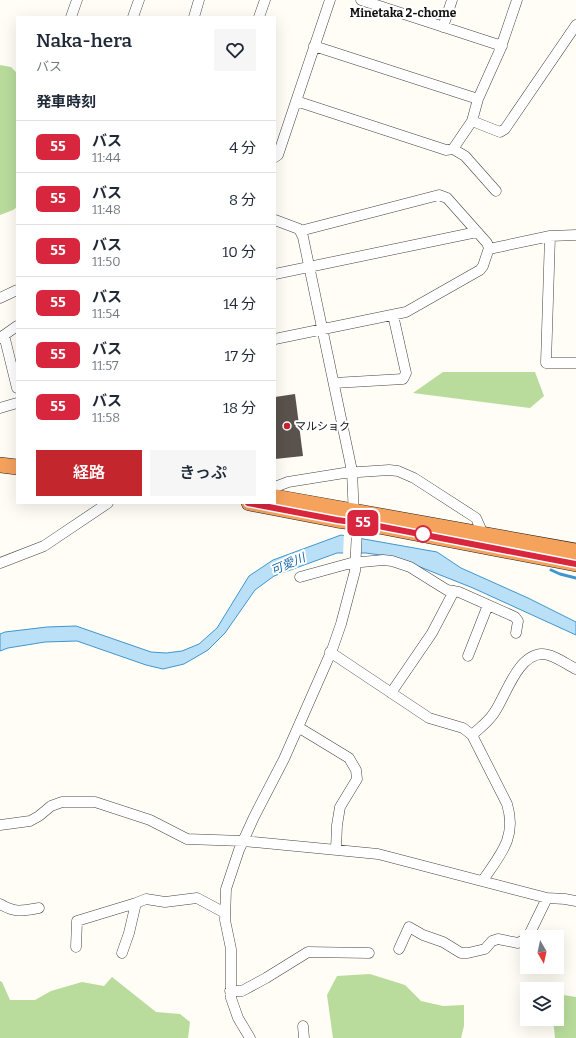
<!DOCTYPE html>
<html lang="ja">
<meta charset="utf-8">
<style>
:root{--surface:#fff;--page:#f6f6f7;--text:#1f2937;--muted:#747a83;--line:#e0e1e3;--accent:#c4262e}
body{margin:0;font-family:Bitter,"Noto Sans JP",serif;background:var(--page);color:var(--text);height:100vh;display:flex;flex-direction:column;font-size:15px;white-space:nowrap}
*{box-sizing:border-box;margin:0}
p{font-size:13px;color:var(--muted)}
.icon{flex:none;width:22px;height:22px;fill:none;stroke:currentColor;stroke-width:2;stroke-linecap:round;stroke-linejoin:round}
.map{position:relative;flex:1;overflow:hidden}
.sheet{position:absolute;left:16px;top:16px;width:260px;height:488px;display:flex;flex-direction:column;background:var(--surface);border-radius:0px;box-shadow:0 4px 16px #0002}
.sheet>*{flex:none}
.badge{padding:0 8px;border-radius:6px;font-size:14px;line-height:26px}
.needle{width:26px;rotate:171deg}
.fabs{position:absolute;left:520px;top:930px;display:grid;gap:8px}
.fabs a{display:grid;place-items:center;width:44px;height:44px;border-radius:0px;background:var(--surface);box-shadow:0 4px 16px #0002;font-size:20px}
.map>.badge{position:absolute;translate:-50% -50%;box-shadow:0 0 0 2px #fff}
h2{padding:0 20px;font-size:15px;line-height:36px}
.round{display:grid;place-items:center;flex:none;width:42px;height:42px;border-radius:0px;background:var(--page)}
.overview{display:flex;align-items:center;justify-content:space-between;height:68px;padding:0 20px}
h1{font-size:19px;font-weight:600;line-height:30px}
.action{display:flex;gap:8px;margin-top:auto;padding:8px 20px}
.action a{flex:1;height:46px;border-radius:0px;background:var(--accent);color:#fff;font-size:16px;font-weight:600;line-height:46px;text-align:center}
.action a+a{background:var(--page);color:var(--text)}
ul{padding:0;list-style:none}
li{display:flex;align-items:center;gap:12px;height:52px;padding:0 20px;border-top:1px solid var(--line)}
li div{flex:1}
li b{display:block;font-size:15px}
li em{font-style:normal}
li .badge{min-width:44px;font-weight:700;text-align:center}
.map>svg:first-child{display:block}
</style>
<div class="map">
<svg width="576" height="1038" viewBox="0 0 576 1038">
<rect width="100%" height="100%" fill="#fffdf5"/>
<path fill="#b9dc9c" d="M0 65 11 67 17 73V207L13 210 0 215Z
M443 372H535L544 396 530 408 413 393Z
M370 974 405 985 421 1001 443 1006 464 1005V1026L461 1038H333L327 995 337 976Z
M112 977 156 1012 180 1014 190 1022 188 1038H0V981L2 982 10 1000H35L51 991 82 982 104 986Z
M557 994 576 997V1038H555L553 1019H557Z"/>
<path fill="#b9e0f7" stroke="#3f96cf" d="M341 535 437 552 461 568 528 598 576 622V635L473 588 395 557 366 553H337L274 576 255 590 225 633 208 650 184 664 163 669 146 665 77 641 45 642 8 648 0 651V634L5 632 47 627 76 626 151 652 166 653 182 651 199 644 217 628 249 576 273 560Z"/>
<path fill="#fffdf5" d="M344 534 354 536 353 555H343Z"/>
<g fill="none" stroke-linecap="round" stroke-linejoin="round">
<path stroke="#3f96cf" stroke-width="3" d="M551 570 560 574 576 578"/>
</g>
<path fill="#5a524d" d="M295 394 303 456 275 459V397Z"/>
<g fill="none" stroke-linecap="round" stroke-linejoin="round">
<g stroke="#444" stroke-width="11">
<path id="minor" d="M361 0 502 46
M71 17 77 0
M133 17 139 0
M194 17 199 0
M259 17 265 0
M443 27 452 0
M314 46 478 99
M296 101 446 150 453 149 472 121 478 99 500 50 517 0
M472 121 500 132 505 129 576 25
M453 149 465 156 496 191
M275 157 278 155 330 0
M275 220 299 229 303 237 352 471 354 517
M550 236 546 363H576
M489 249 550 236 576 235
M275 274 477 232
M0 298 17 290
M4 335 17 388
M0 338 17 326
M275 339 406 312 480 270 483 266 489 248 487 243 447 198 439 195 300 231
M334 383 403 379 406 373 393 315
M0 408 17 403
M275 487 288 482 344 473 389 470 398 471 414 478 476 518 483 534
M0 563 44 546 108 503
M300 577 351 563 383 560 392 561 410 567 447 590 459 592 515 617 518 621 516 633
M330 652 429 718 463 728 472 735 507 804C517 837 501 854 483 880
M468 656 488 605
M391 693 432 633 454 591
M298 727 349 758 356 770 357 779 340 807 337 825 336 849
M472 735C480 728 489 721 494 713 506 696 517 655 542 654 553 654 566 664 576 669
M0 825 30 821 39 816 51 806 62 802H95L150 820 187 839 243 841 378 854 547 898 565 899 576 901
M0 904C15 913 22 911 39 908
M528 937 547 898
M76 947 77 921 136 903
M399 949 409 927 423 935 443 942 461 953H468L485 949 492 941 498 939 518 943 527 938
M122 953 129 933 136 903 146 899 165 902 197 898 225 913
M230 991H242L266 978 308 952 369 953
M303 1026 304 1038
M250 1038 238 1018 231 998V949L225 920 226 889 239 850 254 817 284 759 332 650 341 624 355 571 357 530 355 519"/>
</g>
<g stroke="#222" stroke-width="16">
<path id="highway" d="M0 465 17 467
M275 497 576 551
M249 503 337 520 373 525 576 564"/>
</g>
<use href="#minor" stroke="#fff" stroke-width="10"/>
<use href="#highway" stroke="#f5a25d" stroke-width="15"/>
</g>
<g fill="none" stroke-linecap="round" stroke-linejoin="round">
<g stroke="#fff" stroke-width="9">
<path id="line" d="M248 503 337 520 373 525 576 564"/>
</g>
<use href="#line" stroke="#d7263d" stroke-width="6"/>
</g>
<circle fill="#c4262e" stroke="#fff" stroke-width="1.5" cx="287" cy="426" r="4"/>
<circle fill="#fff" stroke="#d7263d" stroke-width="2" cx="423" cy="534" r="8"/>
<g text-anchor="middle" stroke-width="4" stroke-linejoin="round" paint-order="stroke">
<g font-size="11" fill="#111" stroke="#fff" text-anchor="start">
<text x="295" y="430">マルショク</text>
</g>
<g font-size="12" font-weight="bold" fill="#111" stroke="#fff">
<text x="403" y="17">Minetaka 2-chome</text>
</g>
<g font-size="12" font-style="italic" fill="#1768a6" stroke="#fff">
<text transform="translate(288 564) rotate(-23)" y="4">可愛川</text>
</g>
</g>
</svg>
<div class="fabs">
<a><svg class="needle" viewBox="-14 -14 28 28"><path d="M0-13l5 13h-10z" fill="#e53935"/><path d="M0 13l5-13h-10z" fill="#747a83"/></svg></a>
<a><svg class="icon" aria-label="layers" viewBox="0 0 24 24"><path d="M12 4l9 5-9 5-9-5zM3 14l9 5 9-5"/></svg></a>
</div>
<b class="badge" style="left:363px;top:523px;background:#d7263d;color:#fff">55</b>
<section class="sheet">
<div class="overview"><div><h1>Naka-hera</h1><p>バス</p></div><a class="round"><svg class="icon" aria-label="heart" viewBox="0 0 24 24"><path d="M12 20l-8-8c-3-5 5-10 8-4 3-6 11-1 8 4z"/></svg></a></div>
<h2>発車時刻</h2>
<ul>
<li><span class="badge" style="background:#d7263d;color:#fff">55</span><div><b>バス</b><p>11:44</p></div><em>4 分</em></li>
<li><span class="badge" style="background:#d7263d;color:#fff">55</span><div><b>バス</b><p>11:48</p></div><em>8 分</em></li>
<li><span class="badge" style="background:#d7263d;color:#fff">55</span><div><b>バス</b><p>11:50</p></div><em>10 分</em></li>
<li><span class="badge" style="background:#d7263d;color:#fff">55</span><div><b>バス</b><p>11:54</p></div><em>14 分</em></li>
<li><span class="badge" style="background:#d7263d;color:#fff">55</span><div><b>バス</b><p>11:57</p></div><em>17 分</em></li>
<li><span class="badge" style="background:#d7263d;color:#fff">55</span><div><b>バス</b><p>11:58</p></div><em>18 分</em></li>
</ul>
<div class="action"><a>経路</a><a>きっぷ</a></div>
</section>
</div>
